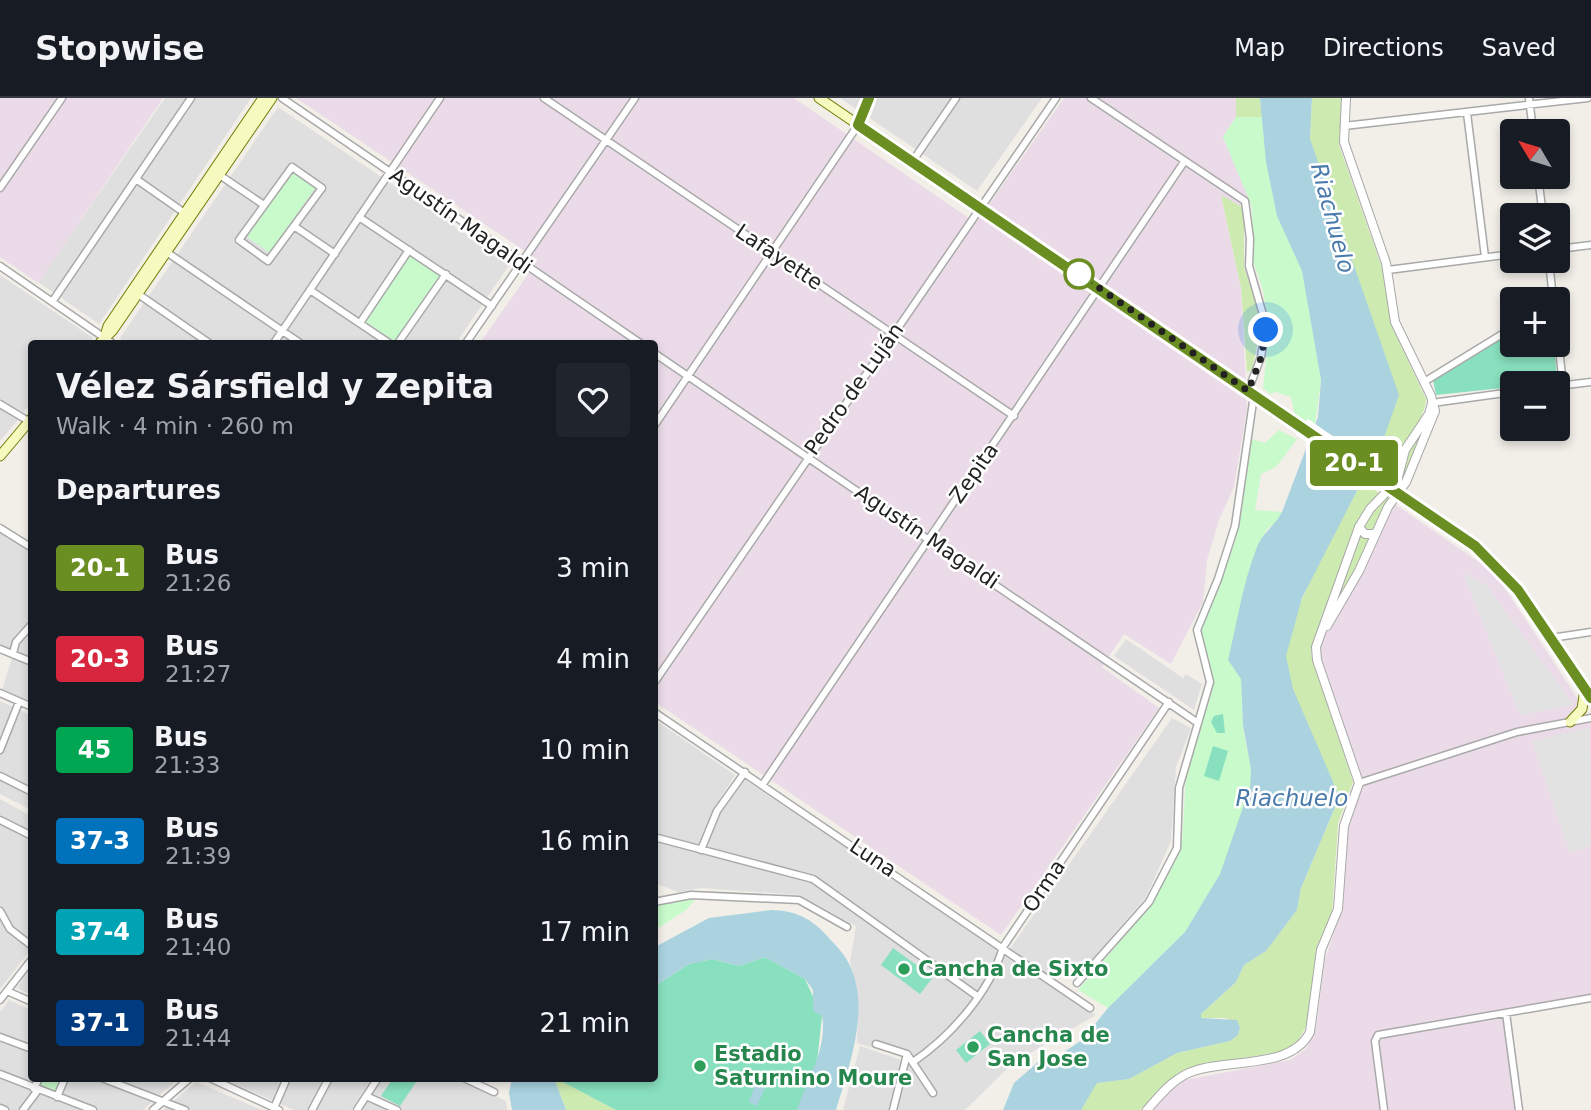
<!DOCTYPE html>
<meta charset="utf-8">
<style>
:root{--surface:#171b24;--page:#20242c;--text:#f1f3f6;--muted:#9ea1a6;--line:#363941}
body{margin:0;font-family:"DejaVu Sans",sans-serif;background:var(--page);color:var(--text);height:100vh;display:flex;flex-direction:column;font-size:26px;white-space:nowrap}
*{box-sizing:border-box;margin:0}
p{font-size:23px;color:var(--muted)}
.icon{flex:none;width:38px;height:38px;fill:none;stroke:currentColor;stroke-width:2;stroke-linecap:round;stroke-linejoin:round}
.map{position:relative;flex:1;overflow:hidden}
.sheet{position:absolute;left:28px;top:242px;width:630px;height:742px;display:flex;flex-direction:column;background:var(--surface);border-radius:7px;box-shadow:0 4px 10px #0003}
.sheet>*{flex:none}
.badge{padding:0 14px;border-radius:5px;font-size:24px;line-height:46px}
.needle{width:46px;rotate:308deg}
.tools{position:absolute;left:1500px;top:21px;display:grid;gap:14px}
.tools a{display:grid;place-items:center;width:70px;height:70px;border-radius:7px;background:var(--surface);box-shadow:0 4px 10px #0003;font-size:35px}
.you{position:absolute;width:35px;height:35px;margin:-18px;border:5px solid #fff;border-radius:50%;background:#1a73e8;box-shadow:0 0 0 10px #1a73e833}
.map>.badge{position:absolute;translate:-50% -50%;box-shadow:0 0 0 4px #fff}
h2{padding:0 28px;font-size:26px;line-height:63px}
.round{display:grid;place-items:center;flex:none;width:74px;height:74px;border-radius:7px;background:var(--page)}
.headline{display:flex;align-items:center;justify-content:space-between;height:119px;padding:0 28px}
h1{font-size:33px;font-weight:700;line-height:52px}
ul{padding:0;list-style:none}
li{display:flex;align-items:center;gap:21px;height:91px;padding:0 28px}
li div{flex:1}
li b{display:block;font-size:26px}
li em{font-style:normal}
li .badge{min-width:77px;font-weight:700;text-align:center}
header{display:flex;align-items:center;gap:42px;box-sizing:border-box;height:98px;padding:0 35px;background:var(--surface);border-bottom:2px solid var(--line)}
header strong{font-size:33px}
nav{display:flex;gap:38px;margin-inline-start:auto;font-size:24px}
.map>svg:first-child{display:block}
</style>
<header>
<strong>Stopwise</strong>
<nav><a>Map</a><a>Directions</a><a>Saved</a></nav>
</header>
<div class="map">
<svg width="1591" height="1012" viewBox="0 0 1591 1012">
<rect width="100%" height="100%" fill="#f2efe9"/>
<path fill="#e0dfdf" d="M165 0H251L99 226 38 184Z
M840 0H1042L977 93Z
M278 9 510 166 456 245H127L120 240Z
M0 177 93 240 88 245H32L31 306 23 314 0 303Z
M0 309 19 321 0 343Z
M0 433 31 453V524L11 552 0 548Z
M31 527V562L14 555 17 544Z
M1126 541 1183 580 1186 576 1202 586 1194 612 1114 558Z
M13 557 31 565V611L0 598Z
M0 603 31 617V712L0 696Z
M1172 620 1191 630 1176 669 1171 743 1146 799 1076 880 1062 871 1053 882 1009 852Z
M655 622 735 677 716 707 699 747 655 736Z
M745 682 1004 854 976 896 812 776 704 750 716 722Z
M0 701 31 718V737L0 720Z
M0 724 32 741 31 851 0 891Z
M654 741 812 783 974 898 961 917 913 962 857 945 858 901 850 864 856 828 800 797 701 790 678 794 655 785Z
M1007 855 1096 917 1013 965 965 1012H843L860 948 913 966 965 920Z
M31 870V897L17 890Z
M9 902 31 912 32 980H179L143 1012H0V914Z
M221 980H372L351 1012H294Z
M381 980H459L506 1003 507 1012H360Z
M196 984 262 1012H163Z"/>
<path fill="#ebdbe8" d="M0 0H163L38 185 0 159Z
M296 0H794L976 125 1064 0H1236V19L1223 39 1251 104 1244 110 1221 98 1241 190 1247 310 1234 389 1219 422 1207 462 1203 504 1171 566 1124 536 1102 569 1159 610 1001 837 655 604 654 245H480L538 162Z
M1380 396 1495 475 1591 621V897L1507 915 1515 1012H1147L1170 985 1290 962 1306 951 1316 931 1325 861 1339 820 1340 727 1355 681 1313 563Z"/>
<path fill="#cdebb0" d="M1236 0H1260L1262 19H1236Z
M1312 0H1342L1339 47 1383 173 1392 229 1426 301C1427 316 1399 359 1391 378L1374 366 1310 41Z
M1221 97 1244 110V169L1262 225 1252 272 1247 274 1241 190Z
M1425 322C1417 359 1403 377 1387 410 1365 456 1343 500 1318 545L1362 422 1387 395Z
M1362 383 1380 396 1362 415 1311 555 1353 684 1338 725 1332 816 1318 846 1307 926 1297 945 1280 954 1197 968 1178 975 1141 1012H1081L1096 985 1129 981 1177 955 1230 943 1238 937 1240 929 1226 920H1201V916L1236 884 1244 867 1266 853 1297 812 1301 790 1336 707 1337 693C1320 655 1287 600 1286 559 1285 518 1342 423 1362 383Z
M554 980H555L616 1012H566Z"/>
<path fill="#c8facc" d="M1236 19H1262L1266 64 1277 118 1302 173 1321 282 1315 326 1308 321 1305 325 1295 318 1291 299 1276 294 1270 296 1263 290 1269 230 1263 192 1253 162 1252 109 1223 39Z
M292 74 315 90 270 155 247 139Z
M410 157 441 178 395 244 365 223Z
M1279 332 1297 341 1276 369 1261 376 1255 412 1283 414 1277 424 1267 431 1256 452 1241 581 1243 630 1251 671 1250 689 1230 750 1220 777 1185 834 1108 910 1078 892 1153 805 1182 746 1186 678 1214 586 1200 536 1234 446 1252 341 1265 345Z
M687 801 695 802 686 812 655 832V807Z
M41 980H62L55 996 37 989Z"/>
<path fill="#88e0be" d="M1512 234V247H1554L1557 279 1554 285H1512V289L1436 297 1433 282Z
M1223 616 1225 635H1217L1211 624 1214 618Z
M1213 648 1228 653 1219 683 1204 678Z
M893 850 933 879 920 896 881 867Z
M765 859 805 881 822 918 817 964 797 1012H616L555 980H654L655 888 689 866 712 861 739 868Z
M980 933 990 946 966 965 956 952Z
M393 980H409L416 984 400 1008 381 998Z"/>
<path fill="#e2e2e2" d="M1463 475 1486 487 1574 607 1520 617Z
M1589 629 1591 748 1570 755 1532 643Z"/>
<path fill="#aad3df" d="M1260 0H1312L1310 41 1399 297 1375 365 1362 383 1302 500 1286 558 1293 591 1337 693 1336 707 1301 790 1297 812 1266 853 1244 867 1236 884 1201 916V920L1237 922 1240 929 1238 937 1230 943 1177 955 1129 981 1097 985 1081 1012H1003L1014 985 1038 964 1055 960 1082 942 1108 910 1185 834 1220 776 1250 689 1251 671 1243 627 1241 581 1228 562C1237 525 1243 484 1257 449 1263 434 1275 428 1282 414L1318 319 1321 282 1302 173 1277 118 1266 64Z
M772 812C794 812 813 821 828 839 834 846 844 855 848 864 872 908 849 968 836 1012H797C806 982 828 951 822 918L813 913V892L805 881 765 859 739 868 712 861 689 866 655 888V849L709 820Z
M512 980H554L566 1012H512L509 995Z
M755 986 765 990 757 1008 749 1004Z"/>
<path fill="#fff" d="M1308 321 1386 375 1375 391 1296 337Z"/>
<g fill="none" stroke-linecap="round" stroke-linejoin="round">
<g stroke="#a9a9a9" stroke-width="9">
<path id="minor" d="M282 0 640 245
M544 0 1014 318
M1091 0 1245 103 1250 141 1249 168 1266 227 1261 259 1248 293
M1529 0 1533 33
M1467 15 1485 159
M1344 28 1588 0
M912 64 956 0
M292 69 322 90 268 163 239 142Z
M218 76 264 107
M1538 79 1543 117
M136 81 186 116
M0 90 62 0
M359 119 492 208
M294 128 335 156
M1558 151 1591 147
M165 153 300 245
M1549 163 1553 201
M0 168 112 245
M1388 172 1512 156
M310 192 389 245
M138 196 209 245
M52 204 191 0
M360 225 409 152
M1558 241 1563 287
M274 245 440 0
M398 245 446 176
M466 245 635 0
M654 255 1198 625
M1424 284 1512 230
M1558 288 1591 284
M1432 305 1512 294
M0 306 30 324
M654 328 858 27 869 0
M0 430 32 450
M1551 540 1591 534
M0 551 32 564
M13 555 16 544 32 526
M654 585 1056 0
M0 595 32 609
M654 614 1090 910
M0 652 19 604
M0 678 32 694
M1359 685 1517 634 1591 620
M763 686 1184 64
M0 722 32 738
M654 739 813 781 977 898
M701 752 717 713 745 674
M654 804 691 797 799 802 847 829
M0 813 10 831 32 848
M1077 885 1149 804 1177 750 1179 690 1210 584 1197 532 1218 481 1235 428 1254 297
M7 893 32 904
M0 902 32 861
M1506 915 1519 1012
M0 939 32 951
M876 946 907 956 933 995
M913 964C951 938 990 894 1003 849L1169 604
M0 976 93 1012
M102 980 185 1012
M210 980 279 1012
M464 980 494 994
M34 991 39 980
M366 998 397 1012
M57 999 65 980
M0 1010 5 1012
M274 1010 287 980
M23 1012 38 992
M153 1012 190 980
M312 1012 329 980
M357 1012 378 980
M893 1012 907 956
M1384 1012 1375 943 1378 937 1591 900"/>
</g>
<g stroke="#a9a9a9" stroke-width="10">
<path id="tertiary" d="M1359 429 1365 436H1375
M1327 528 1359 473 1388 409 1406 384 1435 313 1431 298 1395 224 1386 165 1344 44 1346 0
M1147 1012C1161 996 1175 978 1197 972 1231 961 1292 971 1310 934L1321 852 1338 811 1344 728 1359 685 1317 562 1316 549 1359 429 1370 411 1397 383 1405 352 1429 316 1432 305"/>
</g>
<g stroke="#707d05" stroke-width="11">
<path id="secondary" d="M819 0 1475 448 1518 492 1591 600
M105 238 108 228 263 0
M100 245 113 232 272 0
M0 358 32 320
M1570 624 1582 611 1585 591"/>
</g>
<use href="#minor" stroke="#fff" stroke-width="6"/>
<use href="#tertiary" stroke="#fff" stroke-width="8"/>
<use href="#secondary" stroke="#f7fabf" stroke-width="9"/>
</g>
<g fill="none" stroke-linecap="round" stroke-linejoin="round">
<g stroke="#fff" stroke-width="16">
<path id="line" d="M869 0 858 27 1475 448 1518 492 1591 600"/>
</g>
<use href="#line" stroke="#6b8e23" stroke-width="10"/>
<path stroke="#222" stroke-width="7" stroke-dasharray="0 12.6" d="M1079 176 1248 293 1261 260 1266 232"/>
</g>
<circle fill="#fff" stroke="#6b8e23" stroke-width="3.5" cx="1079" cy="176" r="14"/>
<g fill="#2e9e5b" stroke="#fff" stroke-width="2.5">
<circle cx="904" cy="871" r="7"/>
<circle cx="973" cy="949" r="7"/>
<circle cx="700" cy="968" r="7"/>
</g>
<g text-anchor="middle" stroke-width="5" stroke-linejoin="round" paint-order="stroke">
<g font-size="21" fill="#222" stroke="#fff">
<text transform="translate(461 123) rotate(35)" y="7">Agustín Magaldi</text>
<text transform="translate(779 159) rotate(34)" y="7">Lafayette</text>
<text transform="translate(854 291) rotate(-55)" y="7">Pedro de Luján</text>
<text transform="translate(974 375) rotate(-55)" y="7">Zepita</text>
<text transform="translate(927 439) rotate(34)" y="7">Agustín Magaldi</text>
<text transform="translate(873 760) rotate(34)" y="7">Luna</text>
<text transform="translate(1044 788) rotate(-56)" y="7">Orma</text>
</g>
<g font-size="21" font-weight="bold" fill="#27864d" stroke="#fff" text-anchor="start">
<text x="918" y="878">Cancha de Sixto</text>
<text x="987" y="944">Cancha de<tspan x="987" dy="24">San Jose</tspan></text>
<text x="714" y="963">Estadio<tspan x="714" dy="24">Saturnino Moure</tspan></text>
</g>
<g font-size="23" font-style="italic" fill="#4a7aab" stroke="#fff">
<text transform="translate(1333 120) rotate(75)" y="8">Riachuelo</text>
<text x="1292" y="708">Riachuelo</text>
</g>
</g>
</svg>
<div class="tools">
<a><svg class="needle" viewBox="-14 -14 28 28"><path d="M0-13l5 13h-10z" fill="#e53935"/><path d="M0 13l5-13h-10z" fill="#9ea1a6"/></svg></a>
<a><svg class="icon" aria-label="layers" viewBox="0 0 24 24"><path d="M12 4l9 5-9 5-9-5zM3 14l9 5 9-5"/></svg></a>
<a>+</a>
<a>−</a>
</div>
<div class="you" style="left:1266px;top:232px"></div>
<b class="badge" style="left:1354px;top:365px;background:#6b8e23;color:#fff">20-1</b>
<section class="sheet">
<div class="headline"><div><h1>Vélez Sársfield y Zepita</h1><p>Walk · 4 min · 260 m</p></div><a class="round"><svg class="icon" aria-label="heart" viewBox="0 0 24 24"><path d="M12 20l-8-8c-3-5 5-10 8-4 3-6 11-1 8 4z"/></svg></a></div>
<h2>Departures</h2>
<ul>
<li><span class="badge" style="background:#6b8e23;color:#fff">20-1</span><div><b>Bus</b><p>21:26</p></div><em>3 min</em></li>
<li><span class="badge" style="background:#d7263d;color:#fff">20-3</span><div><b>Bus</b><p>21:27</p></div><em>4 min</em></li>
<li><span class="badge" style="background:#00a651;color:#fff">45</span><div><b>Bus</b><p>21:33</p></div><em>10 min</em></li>
<li><span class="badge" style="background:#0072bc;color:#fff">37-3</span><div><b>Bus</b><p>21:39</p></div><em>16 min</em></li>
<li><span class="badge" style="background:#00a3b4;color:#fff">37-4</span><div><b>Bus</b><p>21:40</p></div><em>17 min</em></li>
<li><span class="badge" style="background:#003b80;color:#fff">37-1</span><div><b>Bus</b><p>21:44</p></div><em>21 min</em></li>
</ul>
</section>
</div>
